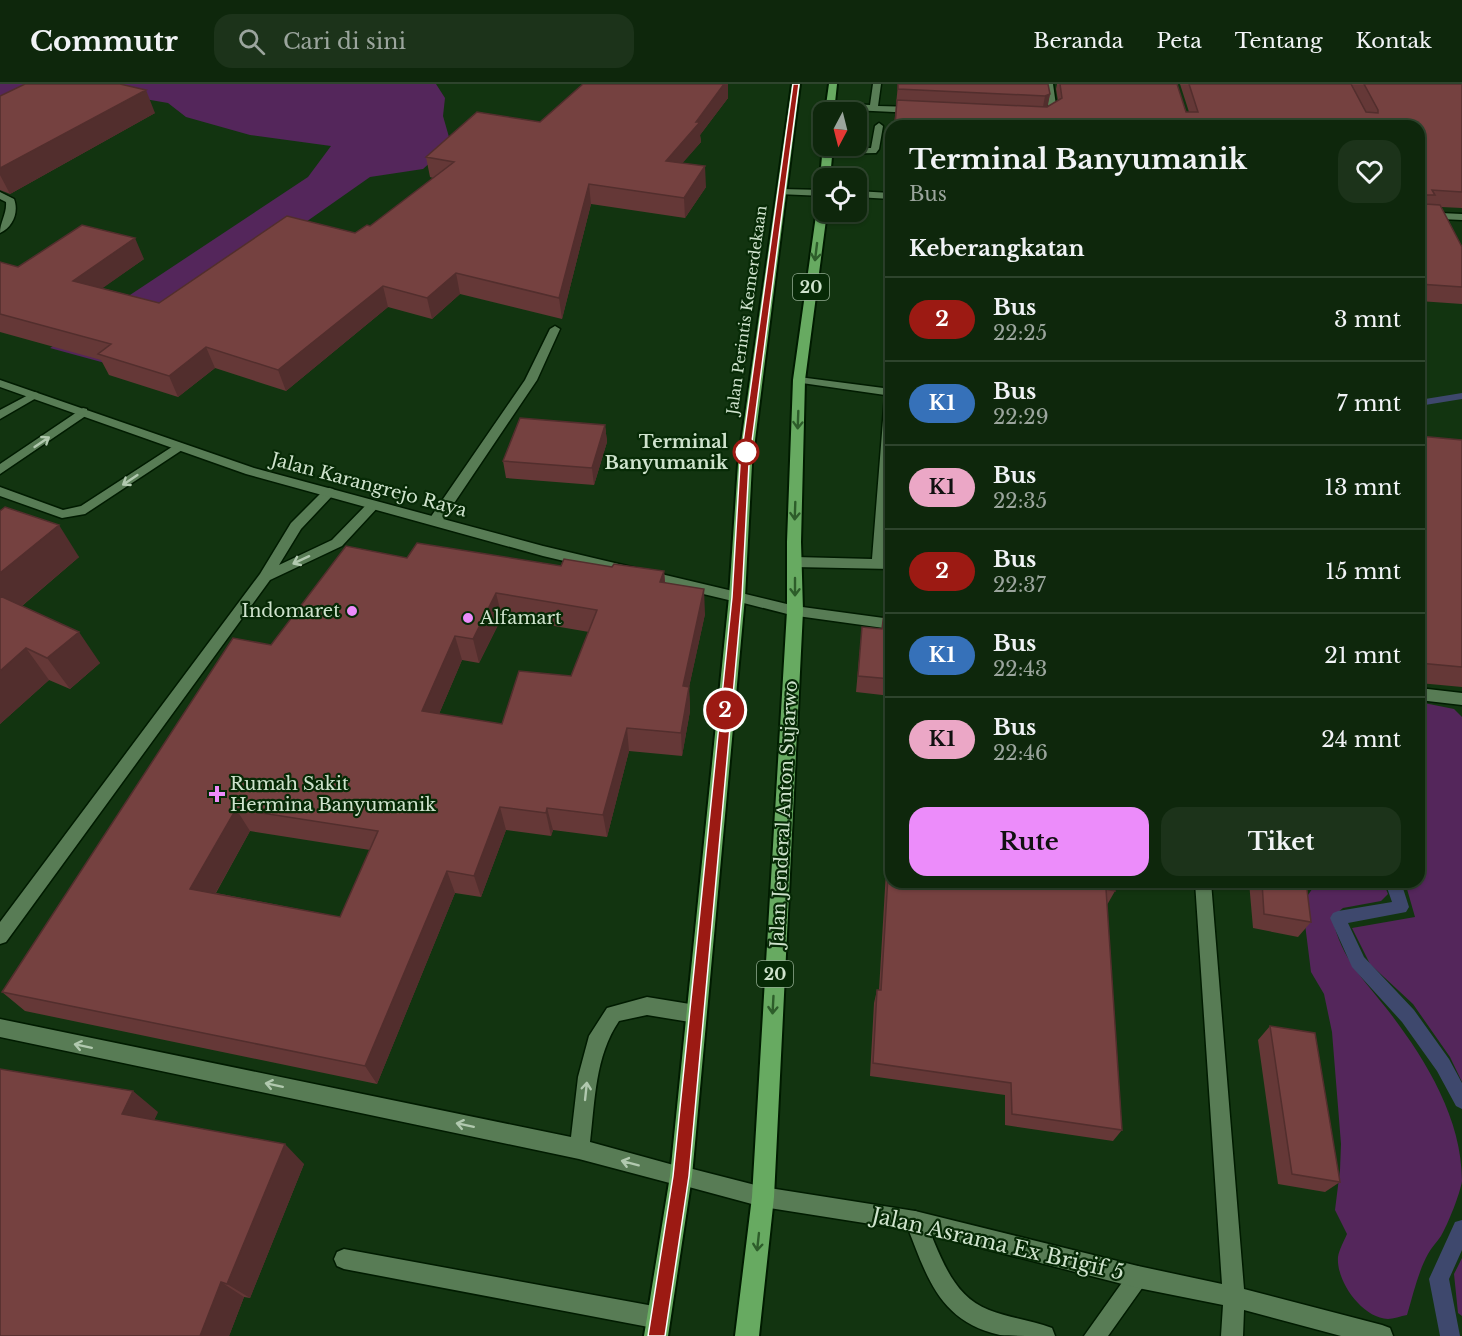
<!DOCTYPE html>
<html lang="id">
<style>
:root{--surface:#0e270c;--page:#1c331a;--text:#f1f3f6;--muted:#9ba59d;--line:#2e442d;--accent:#ec8cfa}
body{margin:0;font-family:"Libre Baskerville",serif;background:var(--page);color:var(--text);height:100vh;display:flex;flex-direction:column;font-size:22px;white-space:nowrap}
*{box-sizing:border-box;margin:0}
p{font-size:20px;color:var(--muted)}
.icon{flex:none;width:33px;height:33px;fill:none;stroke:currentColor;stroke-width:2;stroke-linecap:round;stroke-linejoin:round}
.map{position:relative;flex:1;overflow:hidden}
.drawer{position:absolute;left:885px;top:36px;width:540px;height:768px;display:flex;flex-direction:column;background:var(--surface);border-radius:18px;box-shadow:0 2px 4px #0004,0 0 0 2px var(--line)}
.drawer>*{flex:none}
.badge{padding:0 12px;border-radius:20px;font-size:21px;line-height:39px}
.needle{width:39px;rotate:187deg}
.buttons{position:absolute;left:813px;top:18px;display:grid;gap:12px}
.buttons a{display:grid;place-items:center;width:54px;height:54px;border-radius:12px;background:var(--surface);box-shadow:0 2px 4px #0004,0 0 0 2px var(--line);font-size:30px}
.map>.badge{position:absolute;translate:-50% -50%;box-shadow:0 0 0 3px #fff}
h2{padding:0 24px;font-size:22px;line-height:54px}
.round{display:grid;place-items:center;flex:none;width:63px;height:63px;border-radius:18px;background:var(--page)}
.overview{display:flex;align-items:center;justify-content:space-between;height:102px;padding:0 24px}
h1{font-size:28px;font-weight:700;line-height:45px}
.action{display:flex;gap:12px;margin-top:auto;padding:12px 24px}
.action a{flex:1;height:69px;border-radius:18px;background:var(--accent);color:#111;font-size:24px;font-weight:700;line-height:69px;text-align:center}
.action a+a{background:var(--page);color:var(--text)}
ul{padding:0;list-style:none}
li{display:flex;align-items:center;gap:18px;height:84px;padding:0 24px;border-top:2px solid var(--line)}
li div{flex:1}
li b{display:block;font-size:22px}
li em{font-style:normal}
li .badge{min-width:66px;font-weight:700;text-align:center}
header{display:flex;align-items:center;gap:36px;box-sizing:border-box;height:84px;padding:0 30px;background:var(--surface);border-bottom:2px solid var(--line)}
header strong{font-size:28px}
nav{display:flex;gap:33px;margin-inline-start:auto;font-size:21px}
.search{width:420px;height:54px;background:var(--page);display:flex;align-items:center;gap:15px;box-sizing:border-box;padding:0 21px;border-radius:18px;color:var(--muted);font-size:22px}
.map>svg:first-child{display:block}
</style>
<header>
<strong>Commutr</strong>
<div class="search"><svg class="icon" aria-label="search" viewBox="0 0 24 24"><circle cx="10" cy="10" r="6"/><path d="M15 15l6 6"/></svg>Cari di sini</div>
<nav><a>Beranda</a><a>Peta</a><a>Tentang</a><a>Kontak</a></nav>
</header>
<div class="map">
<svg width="1462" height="1252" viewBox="0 0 1462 1252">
<rect width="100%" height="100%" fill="#123410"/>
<path fill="#54265b" d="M0 0H436L445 14 443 32 451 60 423 85 370 93 105 279 50 264 308 93 331 62 250 51 186 33 168 19 63 1 0 32Z
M1419 618 1454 625 1462 633V998L1450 973 1413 920 1370 880 1352 844 1415 833 1405 798H1419Z
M1317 798H1383L1388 810 1381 817 1343 824 1332 833C1342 877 1364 895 1390 929 1425 975 1462 1034 1462 1097 1460 1110 1448 1140 1441 1152 1437 1158 1431 1164 1428 1170 1418 1188 1413 1211 1407 1231 1401 1232 1393 1235 1388 1235 1362 1234 1336 1197 1338 1173 1339 1166 1344 1157 1347 1150L1335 1126 1340 1086 1341 1060 1332 948 1324 910 1311 888 1304 832 1308 811Z
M1462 1174V1232L1458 1229 1454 1190Z"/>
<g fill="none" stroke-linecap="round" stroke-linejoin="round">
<path fill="#3e486d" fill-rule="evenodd" d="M1462 309V315L1419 322V316Z
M1385 798H1401L1409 823 1406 828 1348 839 1364 873 1414 926 1449 975 1462 999V1025L1456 1022 1437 987 1402 938 1352 883 1330 834 1333 829 1338 827 1392 818Z
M1462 1136V1166L1449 1195 1460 1252H1440L1429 1195 1455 1138Z"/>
<g stroke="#001b00" stroke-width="3">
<path id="service" d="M873 0H881L878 22 915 23 919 26 915 29 831 25 827 22 831 19 870 21Z
M1045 0H1053L1057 28 1044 36 1040 33 1049 27Z
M879 39 883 42 879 65 876 69 827 70 823 67 827 64H871L875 42Z
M0 108 14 115C19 128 13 143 0 149 0 138 7 130 6 118L0 115Z
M555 242 560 245 537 296 440 440H430L429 437 430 434 525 296 550 245Z
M799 293 891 305V391L885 475H891V485L795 483 788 478 795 473 872 475 885 311 795 298 793 296Z
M34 308 38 309V313L0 335V326Z
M83 324 87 325V331L0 390V380Z
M178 359 182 360V366L85 430 62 434 0 412V403L63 426 81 422Z
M329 404 333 405 335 408 333 411 301 445 279 481 332 456 369 418H379L380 421 342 462 270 496 6 858 0 860V838L260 490 291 439 325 405Z
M647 913 696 921 702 924 705 930 702 936 696 939 647 931 619 937C595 972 595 1017 590 1058L688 1085 691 1092 688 1099 681 1102 579 1075 0 953V935L571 1053 578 993 589 952 607 924Z
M915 1127 922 1130C939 1165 949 1211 989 1226 1009 1234 1032 1236 1052 1244L1055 1252C1038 1252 1016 1252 1000 1251 937 1237 926 1189 905 1137L908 1130Z
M344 1165 659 1223 667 1226 670 1234 667 1242 659 1245 344 1185 337 1182 334 1175 337 1168Z
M1138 1182 1145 1186 1149 1193 1145 1200 1108 1252H1084L1131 1186Z"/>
</g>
<g stroke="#001b00" stroke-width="3">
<path id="minor" d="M781 105 824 106V112L778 110V106Z
M856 107 891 109V115L856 113Z
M1419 128 1462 130V136L1419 134Z
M795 522 891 535V545L790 531 788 527Z
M1419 604 1462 609V621L1419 616Z
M1195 798H1211L1244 1205 1382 1241 1390 1244 1393 1252H1341L1244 1226 1243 1252H1221L1223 1221 1138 1204 915 1147 763 1123 674 1099 671 1092 674 1085 681 1082 763 1103 915 1127 1138 1182 1222 1200Z"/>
</g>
<g stroke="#001b00" stroke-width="3">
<path id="tertiary" d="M737 508 795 522 802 527 795 532 732 516 730 513 732 510Z"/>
</g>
<g stroke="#001b00" stroke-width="3">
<path id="secondary" d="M0 296 254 384 543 462 737 508 744 513 737 518 543 472 246 390 0 303Z"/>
</g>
<g stroke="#001b00" stroke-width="4">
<path id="trunk" d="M792 0H800L752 380 745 513 692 1092 668 1252H644L670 1092 729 513 738 380Z
M829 0H837L834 28H825Z
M823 62H833L830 94H824V97L820 94Z
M824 107V128H827L805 296 801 458 803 527 774 1113 759 1252H735L752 1113 787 527V458L793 296 819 110Z"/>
</g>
<use href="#service" fill="#587c55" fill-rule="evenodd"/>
<use href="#minor" fill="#587c55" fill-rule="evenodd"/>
<use href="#tertiary" fill="#587c55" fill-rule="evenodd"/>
<use href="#secondary" fill="#587c55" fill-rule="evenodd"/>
<use href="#trunk" fill="#67aa61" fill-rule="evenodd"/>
</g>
<path fill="#653837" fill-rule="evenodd" d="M724 0H728V14L700 51 701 58 682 79 706 103 685 134 591 120 562 235 460 210 432 235 388 223 286 307 215 284 178 313 109 291 101 276 0 248V178L18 183 144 175 102 204 159 219 355 149 370 142 433 94 430 93 426 73 540 38Z
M898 0 1050 10 1047 23 1058 17 1056 5 1057 0H1177L1186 28H1189L1180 0H1462V124L1441 123 1462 163V220L1419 217V42H894Z
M0 12 155 29 10 110 0 106Z
M891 112V155H886Z
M605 341 607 358 594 401 506 394 503 377Z
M1419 352 1462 356V603L1419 599Z
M0 427 79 473 22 522 100 579 70 605 49 596 0 640Z
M407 474 561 482 612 483 664 487 665 498 705 530 689 603 690 627 682 672 629 667 607 753 553 746 551 752 506 746 481 813 455 809 377 1000 25 927 2 908 271 561ZM502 533 589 548 571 592 502 640 439 630 462 576 479 579ZM250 747 370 766 340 833 216 809Z
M890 475H891V612L856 608 862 543 882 545Z
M891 626V798H1114L1115 807 1107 821 1122 1046 1113 1057 1005 1041V1011L870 992 874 919 877 906H879L890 719 885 718Z
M1249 798H1306L1311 838 1298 853 1253 844Z
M1270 942 1340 1098 1325 1108 1278 1100 1258 956Z
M158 1028 154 1036 304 1080 250 1214 244 1213 229 1252H0Z"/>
<path fill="#522e2d" d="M724 0H728V14L700 51 701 58 667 97 666 77Z
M146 6 155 29 10 110 0 91V84Z
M1050 10 1047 26 1042 28 1045 12Z
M705 82 706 103 685 134 684 114Z
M589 100 591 120 562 235 559 214Z
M135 154 144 175 83 218 73 197Z
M456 189 460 210 432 235 427 214Z
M383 202 388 223 286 307 278 286Z
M206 263 215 284 178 313 169 292Z
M605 341 607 358 594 401 592 384Z
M59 441 79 473 5 536 0 529V489Z
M664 487 666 512 660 498Z
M704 505 705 530 684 626 683 602Z
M496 509 502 533 479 579 473 555Z
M79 548 100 579 70 605 47 574Z
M455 552 462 576 430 651 422 627Z
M26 564 49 596 0 640V587Z
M689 603 690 627 682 672 681 649Z
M627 644 629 667 607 753 603 731Z
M500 723 506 746 481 813 474 792Z
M547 724 553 746 551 752 546 729Z
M236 725 250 747 206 826 190 805Z
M447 787 455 809 377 1000 365 982Z
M133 1007 158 1028 147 1051 122 1030Z
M285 1060 304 1080 250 1214 227 1200Z
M221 1198 244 1213 229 1252H200Z"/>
<path fill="#754140" stroke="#522e2d" stroke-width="1.5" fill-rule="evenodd" d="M25 0H120L146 6 0 84V12Z
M583 0H724L696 38H700L666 77 705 82 684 114 589 100 559 214 456 189 427 214 383 202 278 286 206 263 169 292 98 270 111 260 0 230V178L18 183 82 141 135 154 73 197 159 219 287 132 355 149 367 141 370 142 454 78 426 73 477 28 540 38Z
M898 0H1048L1050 10 1045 12 898 5Z
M1060 0H1177L1186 28H1198L1189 0H1351L1366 28 1378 29V26L1364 0H1462V108L1432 106 1435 111H1425V120L1440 121 1462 163V203L1419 200V42H895L897 16 1047 23 1062 14Z
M891 112V139H888Z
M520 334 605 341 592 384 503 377Z
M1419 352 1462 356V583L1419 579Z
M5 423 59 441 0 489V427Z
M417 459 561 482 564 475 612 483 614 480 664 487 660 498 704 505 683 602 689 603 681 649 627 644 603 731 547 724 546 729 500 723 474 792 447 787 365 982 2 908 233 554 271 561 346 462 407 474ZM496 509 597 526 571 592 519 587 502 640 422 627 455 552 473 555ZM236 725 378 747 340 833 190 805Z
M890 475H891V516L886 515Z
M0 512 79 548 47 574 26 564 0 587Z
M884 529 891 530V595L858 592 862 543 882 545Z
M891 658V703L888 702Z
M891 744V798H1114L1115 807 1106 805 1122 1046 1012 1030 1011 999 873 979 877 906H881Z
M1262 798H1306L1311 838 1264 830Z
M1270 942 1315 949 1340 1098 1292 1090Z
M0 985 133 1007 122 1030 285 1060 227 1200 221 1198 200 1252H0Z"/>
<defs><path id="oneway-shaft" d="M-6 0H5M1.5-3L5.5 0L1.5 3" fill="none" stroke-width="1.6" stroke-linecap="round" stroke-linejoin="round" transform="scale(1.5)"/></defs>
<g stroke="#2d5d2a">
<use href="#oneway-shaft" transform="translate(816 168) rotate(97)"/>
<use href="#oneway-shaft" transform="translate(798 336) rotate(92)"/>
<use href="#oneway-shaft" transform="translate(795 427) rotate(92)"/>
<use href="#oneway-shaft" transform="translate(795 503) rotate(90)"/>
<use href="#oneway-shaft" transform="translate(773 921) rotate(93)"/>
<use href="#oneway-shaft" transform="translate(758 1158) rotate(96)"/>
</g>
<g stroke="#b1c9af">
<use href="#oneway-shaft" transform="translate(42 358) rotate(-34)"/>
<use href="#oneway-shaft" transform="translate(130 396) rotate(146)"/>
<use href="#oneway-shaft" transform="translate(301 476) rotate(155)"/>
<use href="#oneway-shaft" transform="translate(83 962) rotate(-168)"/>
<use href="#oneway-shaft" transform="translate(274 1001) rotate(-168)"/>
<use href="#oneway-shaft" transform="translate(586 1007) rotate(-84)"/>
<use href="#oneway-shaft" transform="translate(465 1041) rotate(-168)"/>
<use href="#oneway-shaft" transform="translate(630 1079) rotate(-165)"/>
</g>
<path fill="#9c1a13" stroke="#fff" stroke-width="1.5" d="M793 0H799L749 380 742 513 689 1092 665 1252H648L673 1092 732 513 740 380Z"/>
<circle fill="#fff" stroke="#9c1a13" stroke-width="3" cx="746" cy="368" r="12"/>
<g fill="#ec8cfa" stroke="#072a06" stroke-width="2">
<circle cx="352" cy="527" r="6"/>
<circle cx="468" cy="534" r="6"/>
<path d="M214 701h6v6h6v6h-6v6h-6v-6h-6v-6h6z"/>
</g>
<g text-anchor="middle" stroke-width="4.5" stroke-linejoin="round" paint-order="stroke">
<g font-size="15" fill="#cfe3cd" stroke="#072a06">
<text transform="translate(747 226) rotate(-82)" y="5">Jalan Perintis Kemerdekaan</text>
</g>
<g fill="#072a06" stroke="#93ac91" stroke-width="1.5">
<rect x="793" y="190" width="36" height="26" rx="4.5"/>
<rect x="757" y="877" width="36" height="26" rx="4.5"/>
</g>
<g font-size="16" font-weight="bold" fill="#cfe3cd">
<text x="811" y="209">20</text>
<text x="775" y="896">20</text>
</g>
<g font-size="18" font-weight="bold" fill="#cfe3cd" stroke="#072a06" text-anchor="end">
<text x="728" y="364">Terminal<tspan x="728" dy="21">Banyumanik</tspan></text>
</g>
<g font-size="18" fill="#cfe3cd" stroke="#072a06">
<text transform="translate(369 401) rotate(15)" y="6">Jalan Karangrejo Raya</text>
<text transform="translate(784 730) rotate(-87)" y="6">Jalan Jenderal Anton Sujarwo</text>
</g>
<g font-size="18" fill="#cfe3cd" stroke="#072a06" text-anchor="start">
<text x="340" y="533" text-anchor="end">Indomaret</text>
<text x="480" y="540">Alfamart</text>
<text x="230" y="706">Rumah Sakit<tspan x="230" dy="21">Hermina Banyumanik</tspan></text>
</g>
<g font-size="21" fill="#cfe3cd" stroke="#072a06">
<text transform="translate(998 1160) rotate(13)" y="7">Jalan Asrama Ex Brigif 5</text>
</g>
</g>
</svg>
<div class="buttons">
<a><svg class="needle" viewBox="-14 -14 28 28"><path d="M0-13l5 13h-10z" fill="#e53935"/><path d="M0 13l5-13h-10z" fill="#9ba59d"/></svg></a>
<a><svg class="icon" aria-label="locate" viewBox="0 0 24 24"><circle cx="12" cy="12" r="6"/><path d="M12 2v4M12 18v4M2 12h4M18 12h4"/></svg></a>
</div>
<b class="badge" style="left:725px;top:626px;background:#9c1a13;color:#fff">2</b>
<section class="drawer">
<div class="overview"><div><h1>Terminal Banyumanik</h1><p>Bus</p></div><a class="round"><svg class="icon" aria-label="heart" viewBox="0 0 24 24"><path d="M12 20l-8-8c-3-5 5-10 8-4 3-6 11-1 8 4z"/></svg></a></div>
<h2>Keberangkatan</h2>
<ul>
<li><span class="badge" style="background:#9c1a13;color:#fff">2</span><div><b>Bus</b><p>22:25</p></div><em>3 mnt</em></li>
<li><span class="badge" style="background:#3671b9;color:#fff">K1</span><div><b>Bus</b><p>22:29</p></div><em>7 mnt</em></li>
<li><span class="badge" style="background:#eba7c6;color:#111">K1</span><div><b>Bus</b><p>22:35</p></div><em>13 mnt</em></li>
<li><span class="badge" style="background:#9c1a13;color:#fff">2</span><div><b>Bus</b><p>22:37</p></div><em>15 mnt</em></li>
<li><span class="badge" style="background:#3671b9;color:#fff">K1</span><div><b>Bus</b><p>22:43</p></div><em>21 mnt</em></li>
<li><span class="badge" style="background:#eba7c6;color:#111">K1</span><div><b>Bus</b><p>22:46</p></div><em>24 mnt</em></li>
</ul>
<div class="action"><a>Rute</a><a>Tiket</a></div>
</section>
</div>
